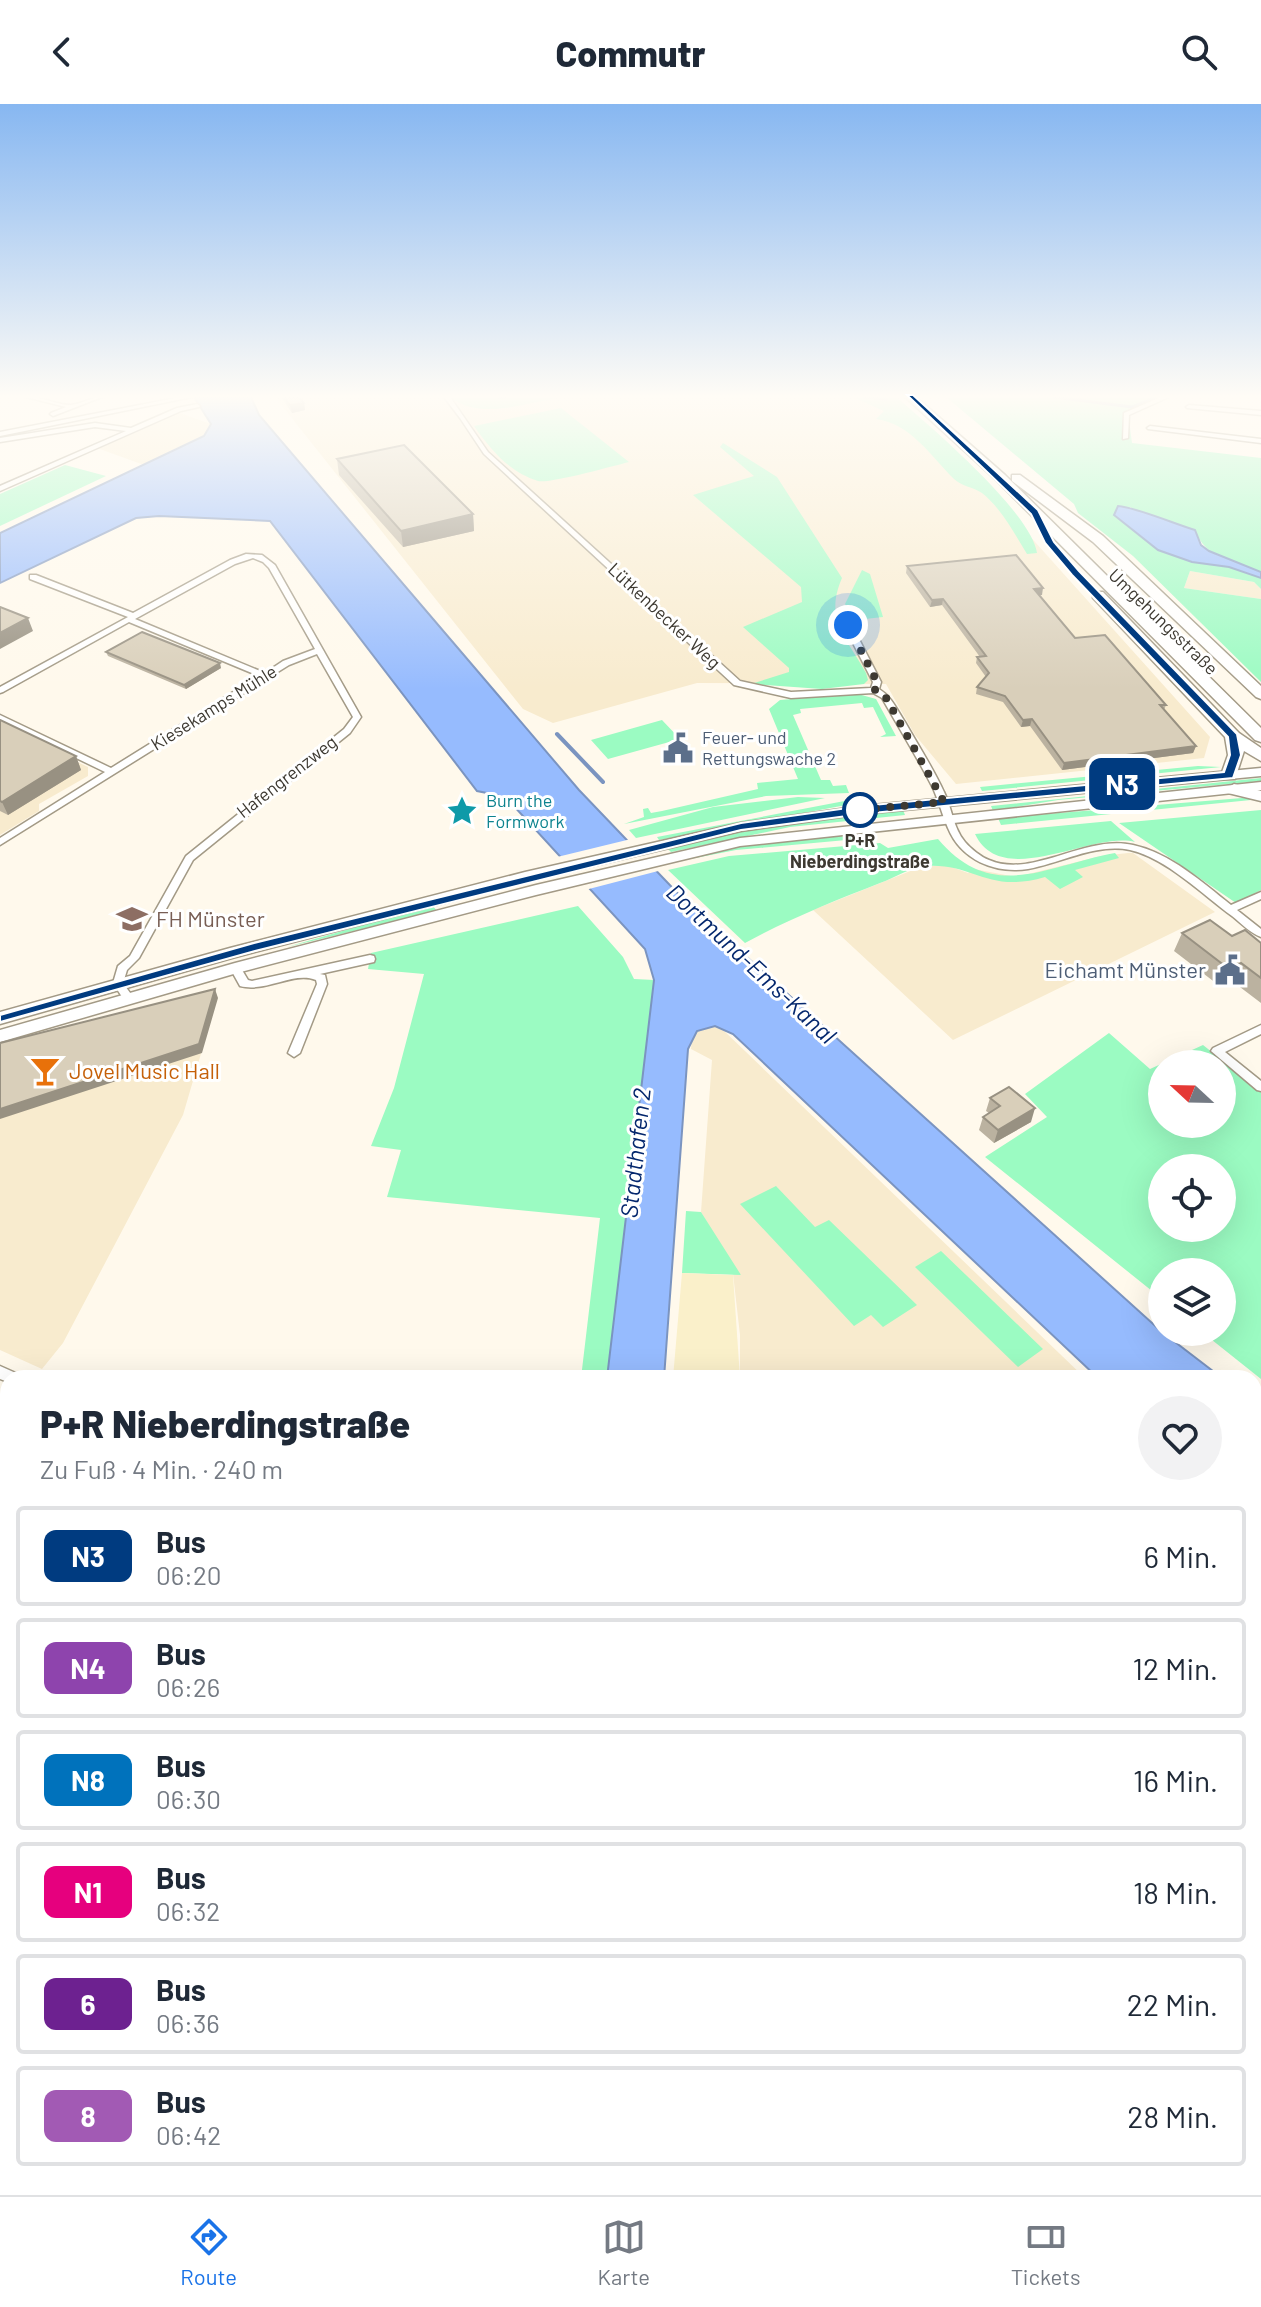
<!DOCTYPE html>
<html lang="de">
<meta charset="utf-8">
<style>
:root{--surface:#fff;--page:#f2f2f3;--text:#1f2937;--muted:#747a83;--line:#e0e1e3;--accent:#1a73e8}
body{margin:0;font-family:Barlow,sans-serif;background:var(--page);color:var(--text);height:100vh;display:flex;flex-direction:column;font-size:30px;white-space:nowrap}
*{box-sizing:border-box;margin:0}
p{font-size:26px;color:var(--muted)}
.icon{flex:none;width:44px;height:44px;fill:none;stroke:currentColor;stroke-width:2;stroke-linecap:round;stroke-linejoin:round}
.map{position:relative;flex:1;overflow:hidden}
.drawer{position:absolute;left:0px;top:1266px;width:1262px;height:826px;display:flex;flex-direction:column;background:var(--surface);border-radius:24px 24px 0 0;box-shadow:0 8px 32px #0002}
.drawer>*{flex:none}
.badge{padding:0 16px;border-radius:12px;font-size:28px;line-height:52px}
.needle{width:52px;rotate:292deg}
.tools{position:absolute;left:1148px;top:946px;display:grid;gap:16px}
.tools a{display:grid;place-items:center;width:88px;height:88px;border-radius:50%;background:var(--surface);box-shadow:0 8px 32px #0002;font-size:40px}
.you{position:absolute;width:40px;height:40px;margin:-20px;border:6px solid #fff;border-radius:50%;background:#1a73e8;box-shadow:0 0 0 12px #1a73e833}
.map>.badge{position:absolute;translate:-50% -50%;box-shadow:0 0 0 4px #fff}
.round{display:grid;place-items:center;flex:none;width:84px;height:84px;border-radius:42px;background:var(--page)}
.headline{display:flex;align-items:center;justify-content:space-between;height:136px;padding:0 40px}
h1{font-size:38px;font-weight:800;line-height:60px}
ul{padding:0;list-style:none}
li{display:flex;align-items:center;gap:24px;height:100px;margin:0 16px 12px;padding:0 24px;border:4px solid var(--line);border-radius:8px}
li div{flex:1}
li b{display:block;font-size:30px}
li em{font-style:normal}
li .badge{min-width:88px;font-weight:700;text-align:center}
header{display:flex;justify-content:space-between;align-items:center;height:104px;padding:0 40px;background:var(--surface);font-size:36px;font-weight:800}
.menu{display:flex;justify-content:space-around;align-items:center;height:112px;border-top:2px solid var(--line);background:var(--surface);font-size:22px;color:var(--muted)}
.menu a{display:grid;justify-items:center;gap:4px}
.menu .current{color:var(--accent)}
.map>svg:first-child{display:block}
</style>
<header><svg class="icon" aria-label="back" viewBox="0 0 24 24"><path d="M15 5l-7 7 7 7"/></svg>Commutr<svg class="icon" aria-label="search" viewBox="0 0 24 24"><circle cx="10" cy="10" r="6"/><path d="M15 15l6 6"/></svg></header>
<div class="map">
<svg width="1261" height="2091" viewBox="0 0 1261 2091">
<rect width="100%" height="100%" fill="#fff9ec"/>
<path fill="#f8ebce" d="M275 293H876L1010 410 1210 633 1204 654 956 680 915 631 886 580 697 579 553 619 523 605Z
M177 308 211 320V324L200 335 144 361 97 344Z
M1190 467 1254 478 1261 485V495L1184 484Z
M0 621 88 663V672L39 700V707L0 731Z
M1128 749H1133L1215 808 953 936 813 806 923 762H949L968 769 974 765 1016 773 1101 752Z
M217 895 183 1011 63 1239 42 1265 0 1246V949Z
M714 920 720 923 1085 1274H740V1231L732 1161 701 1108 712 956 691 945 692 931 694 925Z
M1254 1436 1261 1443V1747L1255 1760 1261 1766V1799L1254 1812Z
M1254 1854 1261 1861V2053L1254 2052Z
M0 1865 8 1866V2084H473L508 2091H0Z"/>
<path fill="#9bfbc2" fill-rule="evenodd" d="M567 293C531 296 483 318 452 294Z
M853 293H896C930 322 1031 408 1037 449L1027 450C1014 429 1001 404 982 389 973 383 961 382 954 375 930 351 911 320 876 315L884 307Z
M946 293H1163L1128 308 1132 339 1261 354V468C1234 462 1205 453 1195 426L1144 412 1130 403 1123 416 1158 446 1192 458 1229 463 1261 474V485L1254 478 1190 467 1184 484 1261 495V578L1133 452 1078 409 1074 400Z
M561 304 629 358C613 362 549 380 538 377 509 368 491 346 474 322Z
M723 339 777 373 842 474C824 515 846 533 866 569L868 576 864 580 822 585 751 580 789 568V564L743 523 802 498 801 483 693 391 754 372 720 343Z
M65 361 106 372 0 422V390Z
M862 466 870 470 883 513 856 516 845 500Z
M858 590 876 595 896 632 880 633 886 630 873 603 864 604 862 599 800 605 801 609 793 611 821 676H830L833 682 846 681 849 689 766 692 624 720 644 713 643 705 648 704 651 709 662 707 758 685 757 679 798 675 769 605 780 596Z
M662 616 680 635 608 655 591 636Z
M1198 662 1221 663 982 687 980 683Z
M1261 674V677L1058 696 993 707 991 702Z
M798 693 825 694 636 734 629 726 713 703Z
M1242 694 1261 695 1001 721 998 714Z
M855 695 857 699 659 736 657 733Z
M903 706 905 711 790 723 671 748 666 743 796 717Z
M1261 706V786L1236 799 1119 719Z
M1111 717 1135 738C1092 727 1002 787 975 730Z
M866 730 868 734 736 746 680 757 678 755 746 741Z
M938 735C993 800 1047 761 1115 749L1119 754 1075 766 1083 773 1060 785 1045 773C987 790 975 759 926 762 911 763 894 774 880 779 834 797 789 815 745 839L668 766 729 752 880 739 888 744Z
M432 801 437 807 287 843Z
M578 802 623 853 634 875 654 876 607 1274H581L600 1114 387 1093 401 1046 371 1042 394 984 424 870 368 865 371 849Z
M1109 929 1150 965 1203 941 1261 987V1275L1202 1228H1222V1168H1162V1195L985 1053 1047 1013 1025 990ZM1162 960H1222V1020H1162ZM1162 1064H1222V1124H1162Z
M776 1082 815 1123 829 1116 917 1201 883 1223 871 1211 854 1222 740 1100Z
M686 1107 701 1108 741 1171 682 1169Z
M941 1147 1043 1245 1018 1263 915 1163Z"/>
<path fill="#faf0ca" d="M682 1169 733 1171 740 1274H673Z"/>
<path fill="#96bbfe" stroke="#7b94c0" stroke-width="2" d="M194 293H251L259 311 579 686 687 799 1162 1228 1222 1274H1098L733 930 715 922 697 927 688 945 664 1274H607L654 876 645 845 512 700 497 691 477 687 270 417 159 412 136 414 0 479V429L204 332 211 320Z
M1118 402C1135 403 1175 420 1195 426L1201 441 1209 447 1261 468V474L1229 463 1192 458 1158 446 1114 411Z
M1254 1301 1261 1307V1428L1254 1422Z"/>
<path fill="#fff9ec" d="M631 735 662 766 585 786 553 754Z"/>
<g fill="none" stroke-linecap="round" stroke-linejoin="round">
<path stroke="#7b94c0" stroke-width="3" d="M499 293H505
M864 293 886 295
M1054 293 1132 303 1158 293"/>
<path stroke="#7b94c0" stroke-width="4" d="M557 630 603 678"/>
<g stroke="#a39a86" stroke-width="3">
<path id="minor" d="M26 293C41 292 56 301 71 301 82 300 91 293 102 293L53 312 50 310 51 309 66 303Z
M181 293H192L0 332V328Z
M444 293H450L488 348 740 577 791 588 871 584 873 578 837 508 844 506 881 578 879 585C892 593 897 606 905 618 918 641 933 664 944 688 952 704 953 724 965 738 971 745 981 753 989 756 1033 775 1085 730 1133 741 1170 749 1202 778 1231 801L1261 788V795L1237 806 1261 825V833C1250 829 1241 819 1232 812 1203 791 1166 754 1130 746 1095 739 1062 759 1028 765 995 770 961 756 948 724 942 711 939 697 933 684 917 653 899 624 882 594L873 589 791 594 734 581 484 350 460 314Z
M1161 293H1169L1129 311 1128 334 1123 335 1124 309Z
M197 300 200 302 199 303 181 307 0 387V382L126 327 95 323 0 338V334L95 319 131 324 177 304Z
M1189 301 1261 307V311L1187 304 1186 303Z
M1150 322 1261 335V339L1148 325 1147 324Z
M246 450 262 451 275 461 361 613 350 629 193 756 139 854 127 866 123 879 133 893 128 897 124 896 113 879 118 862 130 852 186 752 344 625 353 613 317 550 289 561 0 741V734L105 668 0 617V611L111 664 259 572 129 518 3 588 0 589V583L128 513 30 475V471H36L133 509 230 456ZM253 454 263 458 269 464 315 545 283 557 265 569 135 515 235 460Z
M370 851 374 852 375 855 374 858 320 870 325 871 327 880 300 949 294 953 288 949 317 880 316 876C293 867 266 889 240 882L230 864 231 861H239L248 876 252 877Z
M1261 921V930L1225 948 1261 977V987L1257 986 1211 947 1213 944Z
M0 1262 18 1270 20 1274H8V1278L0 1275Z
M0 1890 8 1892V1910L0 1908Z
M554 2084H607L610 2091H557Z"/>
</g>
<g stroke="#a39a86" stroke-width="3">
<path id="secondary" d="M1261 664V672L862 710 741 727 525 778 232 854 0 920V908L230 844 525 768 741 719 862 702Z
M1261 678V686L740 742 536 791 237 869 0 938V926L235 859 536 781 740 734Z"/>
</g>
<g stroke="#a39a86" stroke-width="3">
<path id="trunk" d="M905 293H916L1005 371 1261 624V638L1255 636 997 377Z
M1012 371H1020L1103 432 1261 582V595L1256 593 1093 438 1012 377Z
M1093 488H1103L1239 629 1261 644V657L1244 647 1235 675H1223L1221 671 1228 651 1225 633 1093 494Z
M1234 680 1261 687V697L1228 689 1226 685Z"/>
</g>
<use href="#minor" fill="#fff" fill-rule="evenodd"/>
<use href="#secondary" fill="#fff" fill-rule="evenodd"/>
<use href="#trunk" fill="#fff" fill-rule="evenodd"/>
<g stroke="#908b81" stroke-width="10">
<path id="rail" d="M0 2066 8 2069
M52 2084 77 2091
M144 2084 179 2091"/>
</g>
<use href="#rail" stroke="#fff" stroke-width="7" stroke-dasharray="22" stroke-linecap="butt"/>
</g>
<path fill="#bbb2a0" d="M281 293H299L304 299 305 306 292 309Z
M337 355 473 410 474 427 403 443 339 371Z
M907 462 1042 491H1038L1075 534 1166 601 1164 606 1196 642 1193 649 1062 666 1030 622 1021 623 1003 598 976 590 977 583 986 573 976 559 977 553H980L942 501 930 503 906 469Z
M106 548 221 564 186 585 108 552Z
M0 616 76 652 81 666 8 711 0 707Z
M1182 829 1232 832 1261 839V899L1232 877 1221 883 1174 847Z
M990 994 1031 1018 994 1039 979 1026 983 1013 989 1009 986 1007Z
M0 1503 8 1504V1731L0 1730Z"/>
<path fill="#989182" d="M304 299 305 306 292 309 290 301Z
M473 410 474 427 403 443 401 427Z
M1043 484 1042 491 1032 492 1034 485Z
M943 495 942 501 930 503 932 496Z
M28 514 33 527 0 545V529Z
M220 559 221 564 186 585 184 581Z
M1032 615 1030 622 1021 623 1023 616Z
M1196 642 1193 649 1062 666 1064 659Z
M76 652 81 666 8 711 2 698Z
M1241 859 1232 877 1221 883 1229 865Z
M215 885 218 894 202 949 0 1015V1005Z
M1035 1004 1031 1018 994 1039 998 1026Z"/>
<path fill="#d9cfba" stroke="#989182" stroke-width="2" d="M284 293H299L304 299 290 301Z
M404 341 473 410 401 427 337 355Z
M1016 451 1043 484 1034 485 1075 534 1105 531 1166 601H1160L1196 642 1064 659 1032 615 1023 616 1005 592 977 583 989 569 977 553 986 552 943 495 932 496 907 462Z
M0 503 28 514 0 529Z
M142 528 220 559 184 581 106 548Z
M0 616 76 652 2 698 0 697Z
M1210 816 1232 832 1245 826 1261 839V874L1241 859 1229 865 1182 829Z
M215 885 199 940 0 1005V939Z
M1009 983 1035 1004 998 1026 983 1013 1000 1002 990 994Z
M0 1503 8 1504V1724L0 1723Z
M0 1940 8 1942V1996L0 1995Z"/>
<linearGradient id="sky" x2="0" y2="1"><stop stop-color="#87b7f1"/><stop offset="0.5" stop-color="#fffcf6"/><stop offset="1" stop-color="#fffcf6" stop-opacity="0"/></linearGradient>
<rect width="1261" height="585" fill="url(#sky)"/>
<path fill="#003b80" stroke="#fff" stroke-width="2" d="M907 291H913L1038 406 1054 438 1079 467 1237 630 1241 651 1233 674 862 710 741 726 255 847 0 918V911L254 839 741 719 862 702 1224 668 1230 651 1228 633 1072 471 1045 439 1031 410Z"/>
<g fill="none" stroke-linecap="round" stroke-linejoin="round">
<path stroke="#3d3931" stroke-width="8" stroke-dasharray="0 14.4" d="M848 521 877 578 875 586 885 592 944 698 860 706"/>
</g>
<defs>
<g id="civic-bare" transform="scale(2.4)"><path d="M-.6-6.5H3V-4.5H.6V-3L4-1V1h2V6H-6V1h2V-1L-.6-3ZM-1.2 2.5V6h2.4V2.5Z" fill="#5c6f8a" stroke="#fff" stroke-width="2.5" paint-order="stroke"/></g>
<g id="sight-bare" transform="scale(2.4)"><path d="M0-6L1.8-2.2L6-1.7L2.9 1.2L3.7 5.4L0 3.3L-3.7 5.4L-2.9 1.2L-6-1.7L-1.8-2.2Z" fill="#0f9aa8" stroke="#fff" stroke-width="2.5" paint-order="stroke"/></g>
<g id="university-bare" transform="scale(2.4)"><path d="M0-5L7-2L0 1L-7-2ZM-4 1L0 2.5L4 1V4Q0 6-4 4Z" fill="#8d6e63" stroke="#fff" stroke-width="2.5" paint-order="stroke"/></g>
<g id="bar-bare" transform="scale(2.4)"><path d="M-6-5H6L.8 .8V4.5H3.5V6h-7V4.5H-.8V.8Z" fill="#e8710a" stroke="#fff" stroke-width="2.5" paint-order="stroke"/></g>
</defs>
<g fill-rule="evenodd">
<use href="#civic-bare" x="678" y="644"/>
<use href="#sight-bare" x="462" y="707"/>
<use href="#university-bare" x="132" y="815"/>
<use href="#civic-bare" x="1230" y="866"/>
<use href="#bar-bare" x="45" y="967"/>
</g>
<circle fill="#fff" stroke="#003b80" stroke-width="4" cx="860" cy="706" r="16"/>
<g text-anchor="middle" stroke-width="6" stroke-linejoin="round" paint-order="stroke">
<g font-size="18" fill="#3d3931" stroke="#fff">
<text transform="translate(664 512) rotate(43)" y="6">Lütkenbecker Weg</text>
<text transform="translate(1163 518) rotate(44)" y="6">Umgehungsstraße</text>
<text transform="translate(214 604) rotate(-32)" y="6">Kiesekamps Mühle</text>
<text transform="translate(287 673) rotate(-38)" y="6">Hafengrenzweg</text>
</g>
<g font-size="18" fill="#4e5e75" stroke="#fff" text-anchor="start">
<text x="702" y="640">Feuer- und<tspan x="702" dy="21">Rettungswache 2</tspan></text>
</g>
<g font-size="18" fill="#0d838f" stroke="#fff" text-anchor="start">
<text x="486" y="703">Burn the<tspan x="486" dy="21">Formwork</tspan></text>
</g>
<g font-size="18" font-weight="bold" fill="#3d3931" stroke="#fff">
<text x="860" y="743">P+R<tspan x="860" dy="21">Nieberdingstraße</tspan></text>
</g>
<g font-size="22" fill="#785e54" stroke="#fff" text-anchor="start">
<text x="156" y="823">FH Münster</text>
</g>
<g font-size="22" fill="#4e5e75" stroke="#fff" text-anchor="end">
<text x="1206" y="874">Eichamt Münster</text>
</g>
<g font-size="22" fill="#c56008" stroke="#fff" text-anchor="start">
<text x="69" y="975">Jovel Music Hall</text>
</g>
<g font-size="24" font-style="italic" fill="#04276d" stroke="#fff">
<text transform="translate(751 860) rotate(43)" y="8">Dortmund-Ems-Kanal</text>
<text transform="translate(636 1049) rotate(-84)" y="8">Stadthafen 2</text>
</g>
</g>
</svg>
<div class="tools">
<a><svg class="needle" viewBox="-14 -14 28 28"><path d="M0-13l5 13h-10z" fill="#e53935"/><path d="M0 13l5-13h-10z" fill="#747a83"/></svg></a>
<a><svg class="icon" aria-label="locate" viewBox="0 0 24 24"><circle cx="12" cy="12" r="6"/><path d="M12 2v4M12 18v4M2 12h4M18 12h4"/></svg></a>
<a><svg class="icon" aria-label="layers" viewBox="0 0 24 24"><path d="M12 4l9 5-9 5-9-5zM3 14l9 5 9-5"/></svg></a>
</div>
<div class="you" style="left:848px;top:521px"></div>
<b class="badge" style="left:1122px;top:680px;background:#003b80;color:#fff">N3</b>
<section class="drawer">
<div class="headline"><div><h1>P+R Nieberdingstraße</h1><p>Zu Fuß · 4 Min. · 240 m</p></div><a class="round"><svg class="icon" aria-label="heart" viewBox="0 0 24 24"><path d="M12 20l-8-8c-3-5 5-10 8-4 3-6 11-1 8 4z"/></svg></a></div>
<ul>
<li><span class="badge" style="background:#003b80;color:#fff">N3</span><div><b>Bus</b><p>06:20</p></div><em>6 Min.</em></li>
<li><span class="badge" style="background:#8e44ad;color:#fff">N4</span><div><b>Bus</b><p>06:26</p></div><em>12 Min.</em></li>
<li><span class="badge" style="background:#0072bc;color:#fff">N8</span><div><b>Bus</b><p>06:30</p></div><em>16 Min.</em></li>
<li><span class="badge" style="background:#e6007e;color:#fff">N1</span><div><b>Bus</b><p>06:32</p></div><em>18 Min.</em></li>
<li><span class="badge" style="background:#6d2190;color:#fff">6</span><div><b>Bus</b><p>06:36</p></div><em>22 Min.</em></li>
<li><span class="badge" style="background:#a25ab4;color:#fff">8</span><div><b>Bus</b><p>06:42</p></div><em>28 Min.</em></li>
</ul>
</section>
</div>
<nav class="menu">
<a class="current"><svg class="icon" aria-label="directions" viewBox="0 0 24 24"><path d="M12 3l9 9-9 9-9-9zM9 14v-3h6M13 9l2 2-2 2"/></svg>Route</a>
<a><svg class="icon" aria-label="map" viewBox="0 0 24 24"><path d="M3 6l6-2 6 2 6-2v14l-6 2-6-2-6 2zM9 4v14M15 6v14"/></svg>Karte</a>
<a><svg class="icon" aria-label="tickets" viewBox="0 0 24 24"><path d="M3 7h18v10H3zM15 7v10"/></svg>Tickets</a>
</nav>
